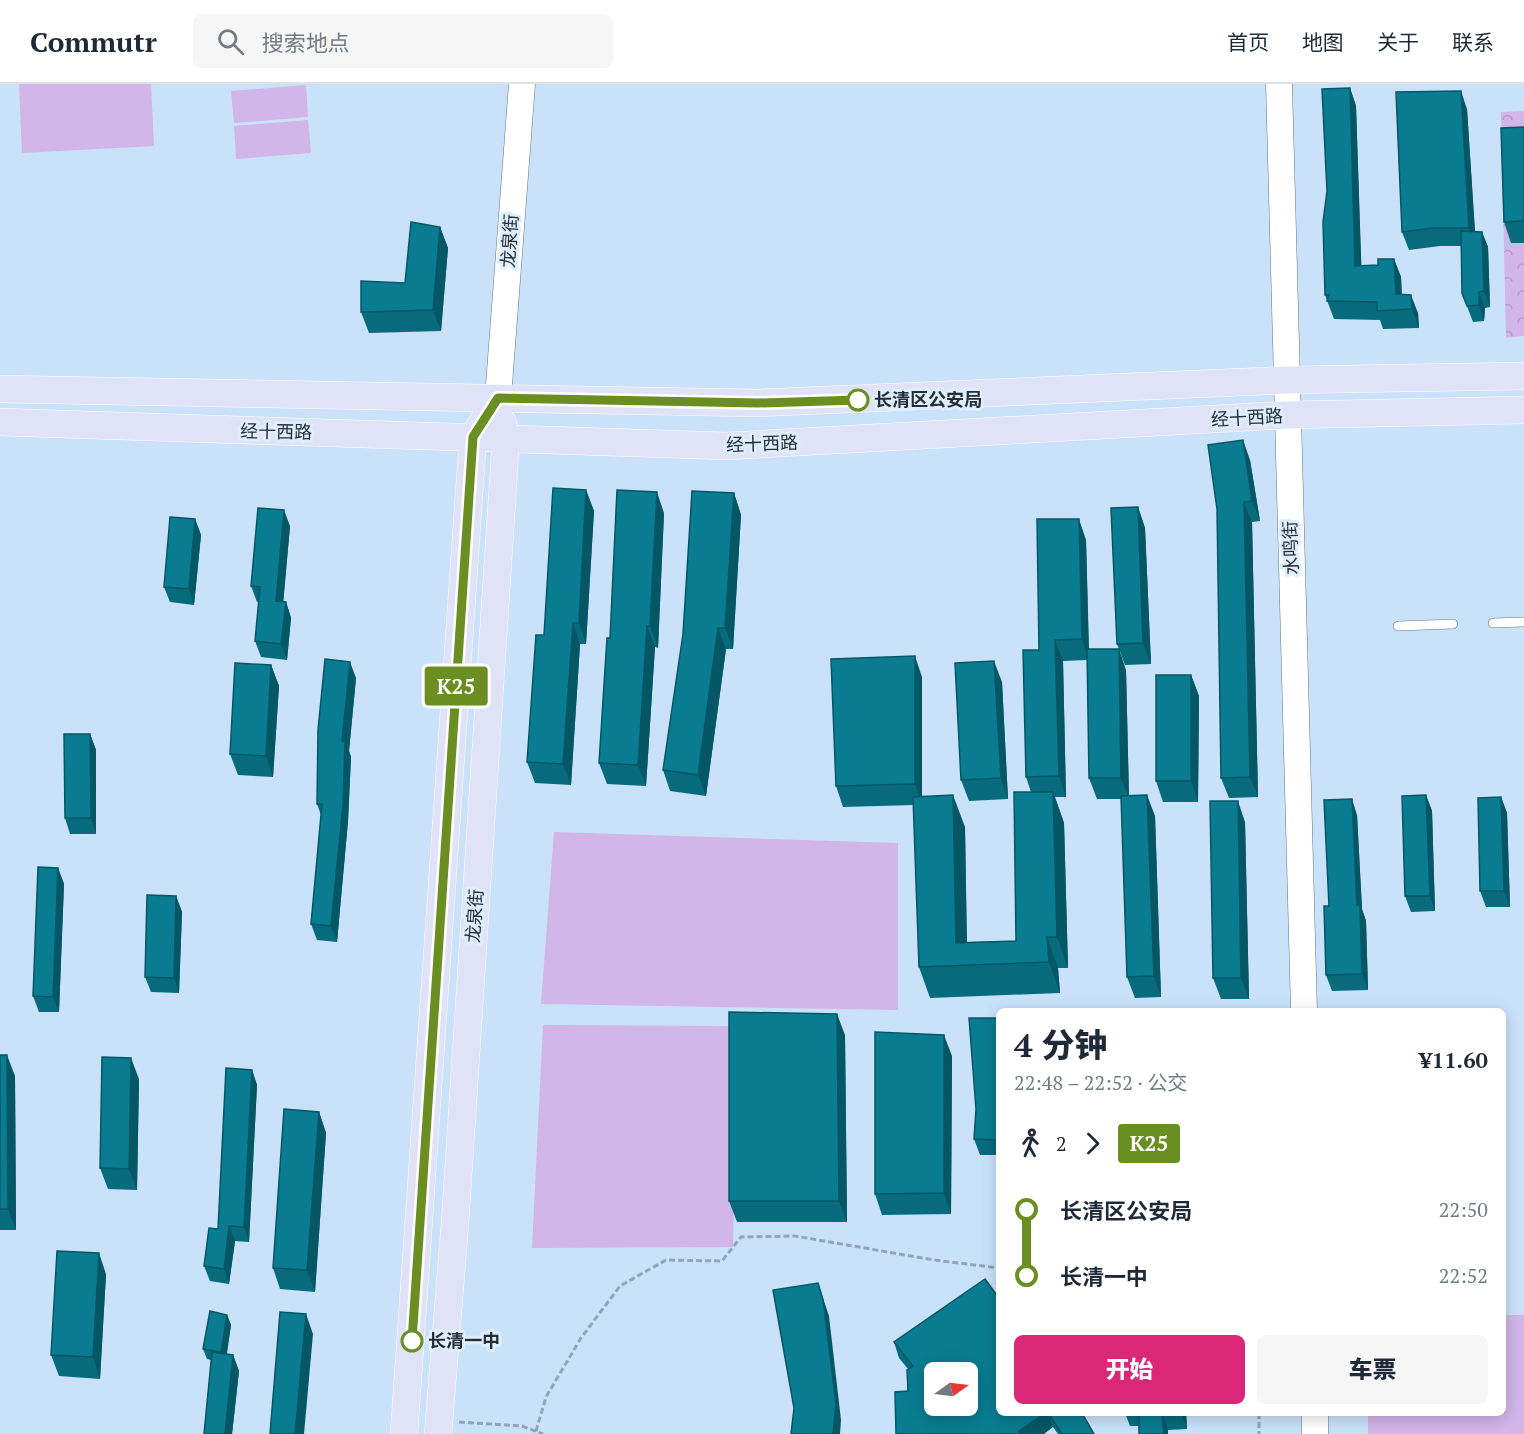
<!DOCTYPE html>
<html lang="zh">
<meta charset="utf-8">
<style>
:root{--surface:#fff;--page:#f6f6f7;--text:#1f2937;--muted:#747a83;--line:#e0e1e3;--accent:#db2777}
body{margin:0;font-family:"PT Serif","Noto Sans SC",serif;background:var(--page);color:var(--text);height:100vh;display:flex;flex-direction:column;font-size:22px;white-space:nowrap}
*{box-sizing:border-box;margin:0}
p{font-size:20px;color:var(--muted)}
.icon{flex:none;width:33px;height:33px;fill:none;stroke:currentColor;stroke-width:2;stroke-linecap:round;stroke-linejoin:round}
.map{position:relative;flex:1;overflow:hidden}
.sheet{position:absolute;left:996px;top:924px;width:510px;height:408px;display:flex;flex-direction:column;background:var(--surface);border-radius:9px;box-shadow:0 3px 15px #0003}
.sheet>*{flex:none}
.badge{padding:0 12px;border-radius:4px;font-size:21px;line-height:39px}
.needle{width:39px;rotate:76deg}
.tools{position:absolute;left:924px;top:1278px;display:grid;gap:12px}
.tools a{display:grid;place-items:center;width:54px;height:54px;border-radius:9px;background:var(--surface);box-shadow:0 3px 15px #0003;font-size:30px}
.map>.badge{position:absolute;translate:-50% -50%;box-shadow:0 0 0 3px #fff}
.legs{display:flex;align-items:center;gap:9px;height:66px;padding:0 18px;font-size:20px}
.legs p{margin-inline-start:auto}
.summary{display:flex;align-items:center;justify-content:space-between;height:102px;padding:0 18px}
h1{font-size:33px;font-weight:800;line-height:45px}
.action{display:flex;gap:12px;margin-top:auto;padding:12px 18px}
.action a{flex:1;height:69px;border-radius:9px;background:var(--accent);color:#fff;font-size:24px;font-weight:800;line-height:69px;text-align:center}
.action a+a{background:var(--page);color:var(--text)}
ul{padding:0 18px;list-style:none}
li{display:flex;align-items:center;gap:21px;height:66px;font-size:22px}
li i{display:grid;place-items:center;width:9px;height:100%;margin:0 8px;background:currentColor}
li i::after{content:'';width:15px;height:15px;margin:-8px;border:4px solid;border-radius:50%;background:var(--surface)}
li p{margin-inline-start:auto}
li:first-child i{background:linear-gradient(#0000 50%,currentColor 0)}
li:last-child i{background:linear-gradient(currentColor 50%,#0000 0)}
header{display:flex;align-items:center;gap:36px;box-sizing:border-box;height:84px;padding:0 30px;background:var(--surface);border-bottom:2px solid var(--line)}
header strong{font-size:28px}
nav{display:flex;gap:33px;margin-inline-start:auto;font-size:21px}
.search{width:420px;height:54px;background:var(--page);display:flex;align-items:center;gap:15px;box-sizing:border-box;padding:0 21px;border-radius:9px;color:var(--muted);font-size:22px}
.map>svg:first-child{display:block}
</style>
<header>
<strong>Commutr</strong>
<div class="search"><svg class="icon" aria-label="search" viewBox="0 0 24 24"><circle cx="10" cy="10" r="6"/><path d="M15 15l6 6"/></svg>搜索地点</div>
<nav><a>首页</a><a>地图</a><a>关于</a><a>联系</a></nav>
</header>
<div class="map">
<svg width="1524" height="1350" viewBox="0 0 1524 1350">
<defs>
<pattern id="park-crowns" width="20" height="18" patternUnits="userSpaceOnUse" patternTransform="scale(1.5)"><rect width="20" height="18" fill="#d2b5e9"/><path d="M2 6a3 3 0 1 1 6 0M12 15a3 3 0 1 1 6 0" fill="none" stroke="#b49cc8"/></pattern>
</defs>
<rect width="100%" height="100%" fill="#c9e2fa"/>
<path fill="url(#park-crowns)" d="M1524 27V252L1506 254 1501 28Z"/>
<path fill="#d2b5e9" d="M19 0H151L154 62 22 69Z
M306 1 308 33 234 39 231 7Z
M308 36 311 69 236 75 234 42Z
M554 748 898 759V926L541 920Z
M543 941 737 942 733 1163 532 1164Z
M1503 1231H1524V1350H1368V1329H1503Z"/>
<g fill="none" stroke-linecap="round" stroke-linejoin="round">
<g stroke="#5e758a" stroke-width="10">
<path id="lane" d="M1493 539 1524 538
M1398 542 1453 540"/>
</g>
<g stroke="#5e758a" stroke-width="27">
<path id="secondary" d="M1279 0 1304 927
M498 314 522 0
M1315 1329V1350"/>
</g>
<g stroke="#fff" stroke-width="28">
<path id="primary" d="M0 305 758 319 1287 296 1524 292
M0 338 727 362 1287 331 1524 326
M404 1350 473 353 498 314
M438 1350 455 1139 506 354 503 339"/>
</g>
<path stroke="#91a5b8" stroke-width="3" stroke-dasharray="6 3" stroke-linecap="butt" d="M1259 1329V1350
M459 1338 522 1342 543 1350
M536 1347 546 1313 581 1254 620 1202 666 1176 722 1177 741 1153 795 1152 934 1176 999 1184"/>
<use href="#lane" stroke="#fff" stroke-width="9"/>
<use href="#secondary" stroke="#fff" stroke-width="26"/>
<use href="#primary" stroke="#e0e3f7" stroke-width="27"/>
</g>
<path fill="#086b7d" d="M1350 4 1356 22 1361 181H1378L1394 175 1401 193 1402 211 1418 229 1419 244 1383 245 1380 236 1334 235 1325 211Z
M1467 25 1475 148H1482L1488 163 1490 223 1485 224 1484 237 1473 238 1462 209V162H1440L1409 166 1402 148Z
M1524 43V159H1511L1504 138Z
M440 143 448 164 441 247 369 249 361 228 405 199Z
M1250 376 1260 437 1252 438 1258 713 1229 714 1221 694 1217 425Z
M586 406 594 427 586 560H580L571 701 535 699 527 678 544 551Z
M734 409 741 431 733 565H726L706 712 670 707 663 686Z
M1138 423 1145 444 1151 580 1125 581 1117 560Z
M664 429 658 564 655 563 646 702 607 700 599 679 610 554Z
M195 435 201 451 194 521 170 518 164 503Z
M290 442 283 518H286L291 534 287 576 261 573 255 557 259 518H257L251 502Z
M1086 456 1089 565 1126 586 1129 712 1155 732 1161 913 1135 914 1127 893 1121 715H1097L1089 694 1087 576 1063 577 1066 713H1055L1064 739 1068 884H1058L1060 909 930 914 919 883 914 721 843 723 836 702 922 593V713L965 743 967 858 1016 857 1031 708 1026 693 1039 566Z
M271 581 279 602 273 693 238 691 230 670Z
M1191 591 1199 612 1198 718H1163L1156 697Z
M356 594 349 667 351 673 348 737 337 858 317 856 311 840 321 731 317 720Z
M1002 598 1008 715 969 717 961 696Z
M90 650 96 666V750H70L65 734Z
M1426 711 1432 727 1435 827 1411 828 1405 812Z
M1501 713 1507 729 1510 823H1486L1480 807Z
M1357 731 1362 825 1366 837 1368 906 1332 907 1326 891 1329 822Z
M1245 738 1249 915H1221L1213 894Z
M58 784 64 800 59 928H39L33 912Z
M176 812 182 828 179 909 151 908 145 893Z
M999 934V1114L998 1110V1071H980L974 1055Z
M845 951 847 1138H737L729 1117Z
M0 971 15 992 16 1146H0Z
M952 972 951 1130 882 1131 875 1110Z
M252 986 257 1001 249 1158 235 1157 229 1200 210 1197 204 1182 218 1145Z
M139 995 137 1106 108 1105 100 1084Z
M319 1028 326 1049 315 1208 280 1205 273 1184Z
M106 1190 100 1295 59 1292 51 1271Z
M227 1231 231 1241 227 1270 233 1271 239 1287 232 1350H204L211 1276 207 1275 203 1265Z
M894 1258 1082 1329 1094 1350H1058L1053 1343 908 1307V1285L899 1274Z
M1125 1329H1186L1187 1345 1168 1346 1139 1342H1130Z"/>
<path fill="#065766" d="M1350 4 1356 22 1362 200 1355 182Z
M1461 7 1467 25 1476 163 1469 144Z
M440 143 448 164 441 247 433 226Z
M1482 148 1488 163 1490 223 1484 207Z
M1394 175 1401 193 1402 226 1396 210Z
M1479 208 1485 224 1484 237 1479 221Z
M1411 211 1418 229 1419 244 1412 225Z
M1243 356 1250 376 1260 437 1252 417Z
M586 406 594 427 586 560 579 539Z
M657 408 664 429 658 564 650 542Z
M734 409 741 431 733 565 725 544Z
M1244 418 1252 438 1258 713 1250 693Z
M1138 423 1145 444 1151 580 1143 559Z
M284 426 290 442 282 533 276 517Z
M195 435 201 451 194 521 189 505Z
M1079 435 1086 456 1089 576 1082 555Z
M286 518 291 534 287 576 281 560Z
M573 539 580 560 571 701 563 680Z
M647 542 655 563 646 702 638 681Z
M718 544 726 565 706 712 698 691Z
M1055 556 1063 577 1066 713 1059 692Z
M1119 565 1126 586 1129 715 1121 694Z
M915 572 922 593V721L915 700Z
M994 577 1002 598 1008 715 1001 694Z
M350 578 356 594 349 667 351 673 348 737 337 858 331 842 342 657Z
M271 581 279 602 273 693 266 672Z
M1191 591 1199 612 1198 718 1191 697Z
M90 650 96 666V750L91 734Z
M1053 708 1064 739 1068 884 1057 853Z
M953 711 965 743 967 881 956 859Z
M1147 711 1155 732 1161 913 1154 892Z
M1426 711 1432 727 1435 827 1430 812Z
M1501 713 1507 729 1510 823 1504 807Z
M1352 715 1357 731 1362 825 1366 837 1368 906 1362 890 1357 821Z
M1238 717 1245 738 1249 915 1241 894Z
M58 784 64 800 59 928 53 913Z
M176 812 182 828 179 909 174 894Z
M1047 853 1058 884 1060 909 1049 878Z
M837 930 845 951 847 1138 839 1117Z
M944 951 952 972 951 1130 944 1109Z
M7 971 15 992 16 1146 8 1125Z
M131 974 139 995 137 1106 129 1085Z
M252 986 257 1001 249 1158 244 1143Z
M319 1028 326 1049 315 1208 307 1186Z
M229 1142 235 1157 229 1200 224 1185Z
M99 1169 106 1190 100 1295 93 1273Z
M818 1199 829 1232 841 1336 840 1350H833Z
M306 1230 313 1250 304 1350H295Z
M227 1231 231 1241 225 1278 221 1268Z
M233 1271 239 1287 232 1350H225Z
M1045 1329H1048L1053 1343 1044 1350H1020L1019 1347Z
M1181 1329H1186L1187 1345Z
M1162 1330 1168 1346V1350H1164Z"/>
<path fill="#097c91" stroke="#065766" stroke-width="1.5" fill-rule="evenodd" d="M1350 4 1355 182 1378 181V175H1394L1396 210 1411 211 1412 225 1377 227V218L1327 217 1329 211H1325L1323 138 1327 107 1322 5Z
M1461 7 1469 144H1433L1402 148 1396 8Z
M1524 43V137L1504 138 1501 44Z
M411 138 440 143 433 226 361 228V197L405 199Z
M1461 147 1482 148 1484 207 1479 208V221L1467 222 1462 209Z
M1243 356 1252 417 1244 418 1250 693 1221 694 1217 425 1208 361Z
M553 404 586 406 579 539H573L563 680 527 678 536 551H544Z
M617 406 657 408 650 542H647L638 681 599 679 607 554H610Z
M692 407 734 409 725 544H718L698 691 663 686 683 550Z
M1138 423 1143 559 1117 560 1111 424Z
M258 424 284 426 276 517 286 518 281 560 255 557 260 503 251 502Z
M170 433 195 435 189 505 164 503Z
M1037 435H1079L1082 555 1055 556 1059 692 1026 693 1023 566H1039Z
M1087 565H1119L1121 694H1089Z
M915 572V700L836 702 831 575Z
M325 575 350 578 342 657 345 658 343 721 331 842 311 840 322 720H317L318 646Z
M994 577 1001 694 961 696 955 579Z
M235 579 271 581 266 672 230 670Z
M1156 591H1191V697H1156Z
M64 650H90L91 734H65Z
M1014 708H1053L1057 853H1047L1049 878 919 883 913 713 953 711 956 859 1016 857Z
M1147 711 1154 892 1127 893 1121 712Z
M1426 711 1430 812H1405L1402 712Z
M1501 713 1504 807H1480L1478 714Z
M1352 715 1357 821H1360L1362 890 1326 891 1324 822H1329L1324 716Z
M1210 717H1238L1241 894H1213Z
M38 783 58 784 53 913 33 912Z
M147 811 176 812 174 894 145 893Z
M729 928 837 930 839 1117H729Z
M969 934H999V1110H998V1056L974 1055 976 1025Z
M875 948 944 951V1109L875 1110Z
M0 971H7L8 1125H0Z
M102 973 131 974 129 1085 100 1084Z
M226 984 252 986 244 1143 229 1142 224 1185 204 1182 209 1144 218 1145Z
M284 1025 319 1028 307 1186 273 1184Z
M57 1167 99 1169 93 1273 51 1271Z
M985 1195 999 1214V1329H1045L1019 1347 1020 1350H896L895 1308 908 1307 907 1286 913 1282 894 1258ZM934 1288H968V1322H934Z
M818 1199 823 1216 836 1320 833 1350H791L794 1324 773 1206Z
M210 1227 227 1231 221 1268 203 1265Z
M280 1228 306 1230 295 1350H270Z
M212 1268 233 1271 225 1350H204Z
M1048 1329H1082L1094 1350H1062Z
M1139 1329H1178L1162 1330 1164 1350H1139Z"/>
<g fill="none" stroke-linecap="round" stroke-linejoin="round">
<g stroke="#fff" stroke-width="14">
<path id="line-1" d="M412 1257 473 353 498 314 758 319 858 316"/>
</g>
<use href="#line-1" stroke="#6b8e23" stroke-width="9"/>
</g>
<g fill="#fff" stroke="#6b8e23" stroke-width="3">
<circle cx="858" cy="316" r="10"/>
<circle cx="412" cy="1257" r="10"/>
</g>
<g text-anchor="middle" stroke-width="6" stroke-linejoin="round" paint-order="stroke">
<g font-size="18" fill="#242e37" stroke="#dfeefd">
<text transform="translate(510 157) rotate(-86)" y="6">龙泉街</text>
<text transform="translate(1247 334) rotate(-3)" y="6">经十西路</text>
<text transform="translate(276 348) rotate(1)" y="6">经十西路</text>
<text transform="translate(762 360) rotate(-2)" y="6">经十西路</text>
<text transform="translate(1291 464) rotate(-92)" y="6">水鸣街</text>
<text transform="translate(475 832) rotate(-86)" y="6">龙泉街</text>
</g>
<g font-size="18" font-weight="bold" fill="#242e37" stroke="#dfeefd" text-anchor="start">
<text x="874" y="322">长清区公安局</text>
<text x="428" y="1263">长清一中</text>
</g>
</g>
</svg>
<div class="tools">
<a><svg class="needle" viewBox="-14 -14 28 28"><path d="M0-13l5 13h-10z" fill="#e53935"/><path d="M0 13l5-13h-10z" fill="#747a83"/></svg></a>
</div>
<b class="badge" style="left:456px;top:602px;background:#6b8e23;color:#fff">K25</b>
<section class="sheet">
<div class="summary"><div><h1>4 分钟</h1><p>22:48 – 22:52 · 公交</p></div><b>¥11.60</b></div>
<div class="legs"><svg class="icon" aria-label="walk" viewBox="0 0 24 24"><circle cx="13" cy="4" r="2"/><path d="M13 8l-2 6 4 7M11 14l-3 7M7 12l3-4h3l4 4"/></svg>2<svg class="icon" aria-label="forward" viewBox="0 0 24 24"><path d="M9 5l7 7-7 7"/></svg><b class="badge" style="background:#6b8e23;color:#fff">K25</b></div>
<ul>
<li><i style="color:#6b8e23"></i><b>长清区公安局</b><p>22:50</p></li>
<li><i style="color:#6b8e23"></i><b>长清一中</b><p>22:52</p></li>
</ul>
<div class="action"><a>开始</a><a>车票</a></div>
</section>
</div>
